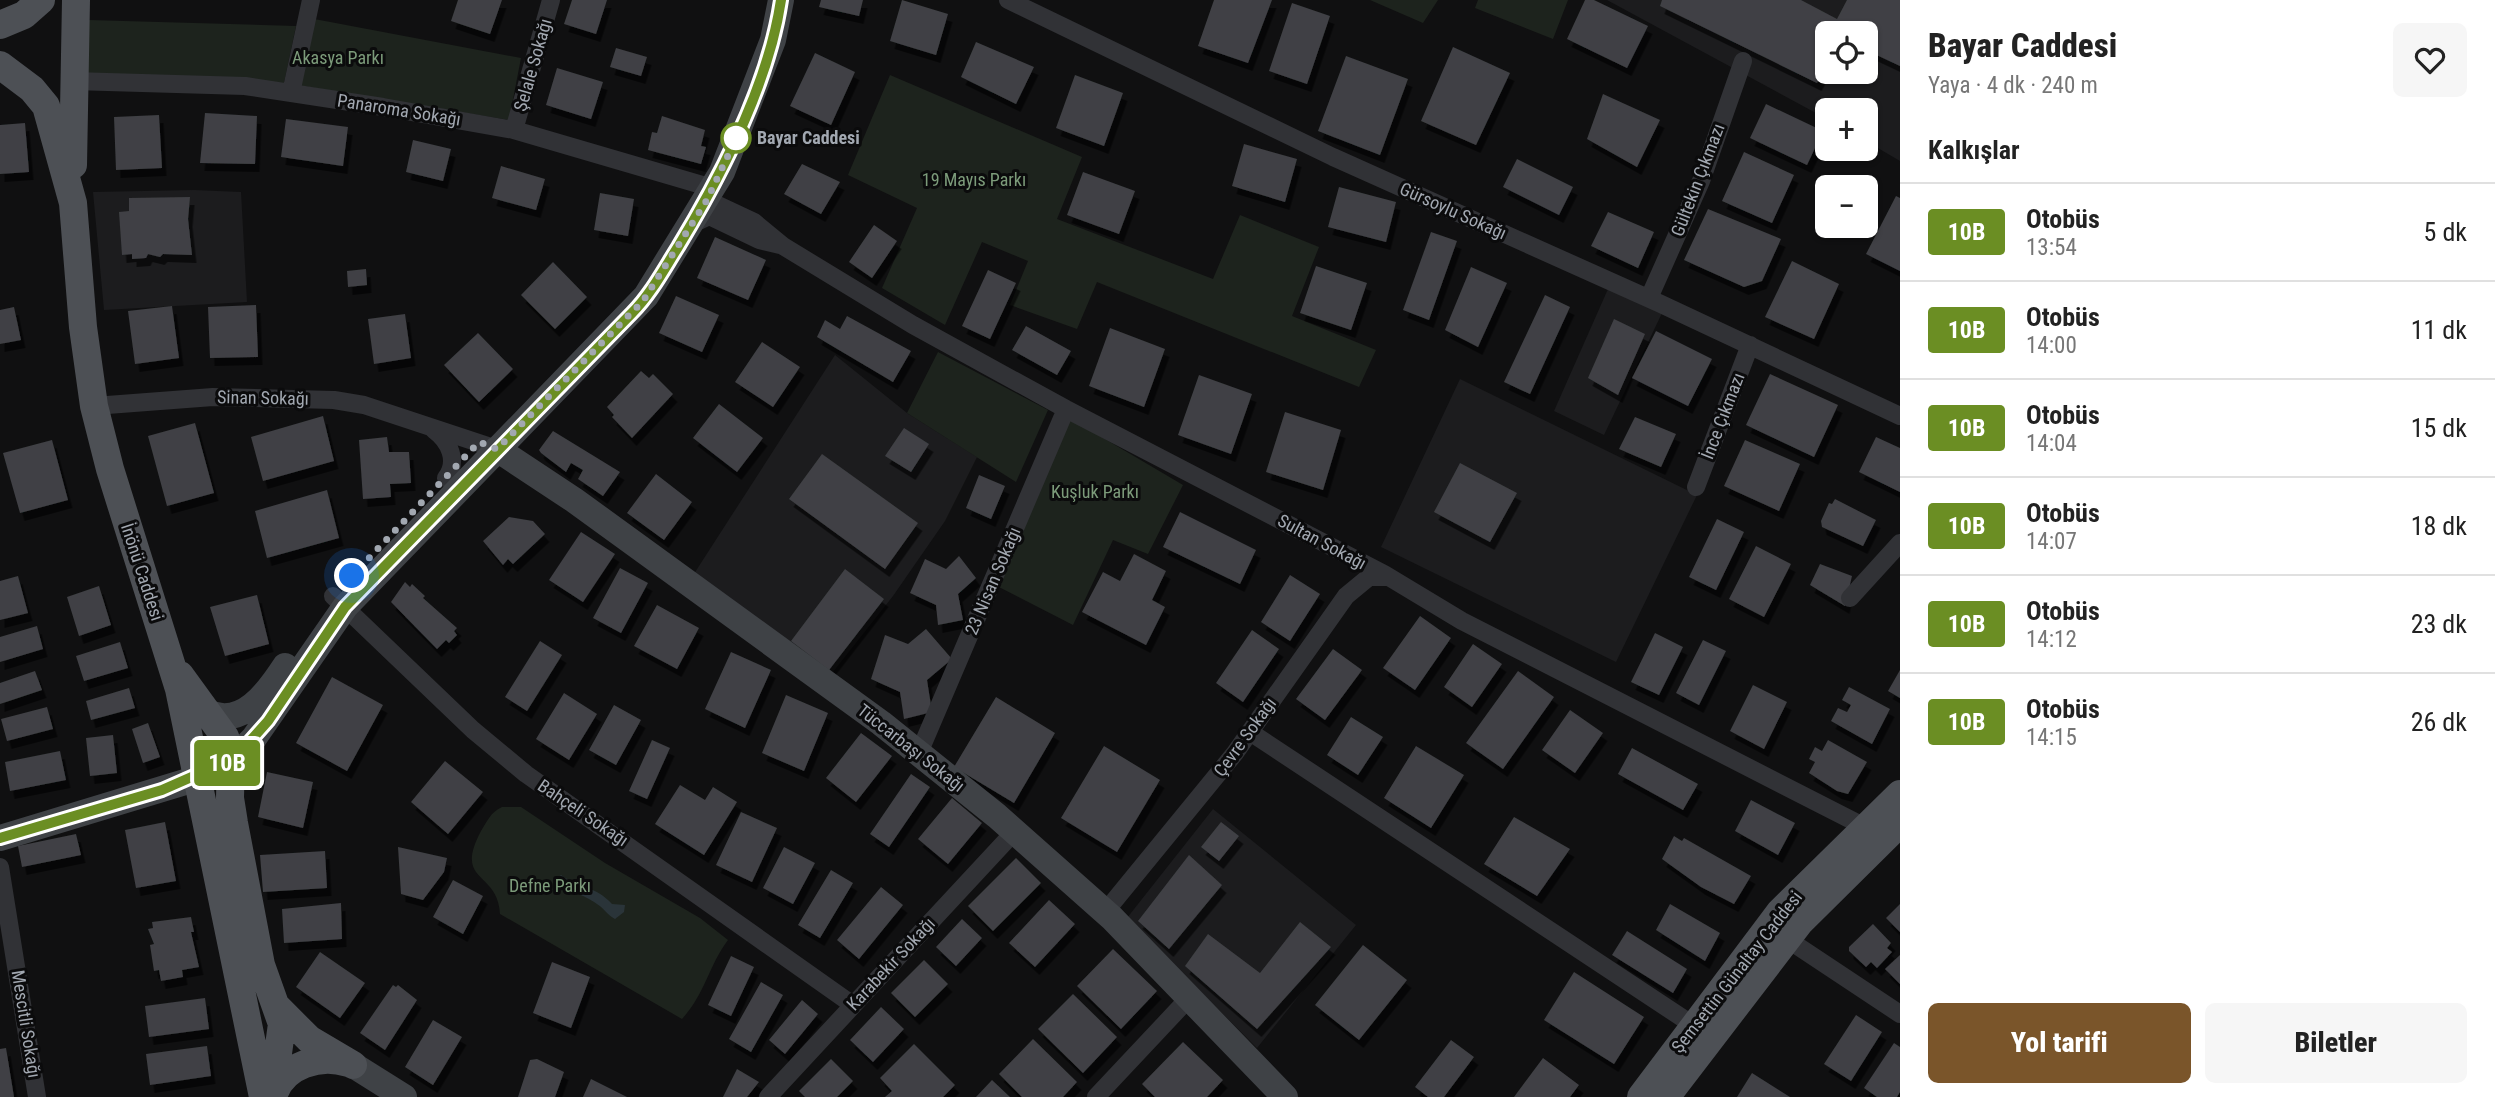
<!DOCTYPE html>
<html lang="tr">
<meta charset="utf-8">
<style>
:root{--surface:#fff;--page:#f6f6f6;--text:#222;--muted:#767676;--line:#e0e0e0;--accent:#7a552a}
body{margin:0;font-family:"Roboto Condensed",sans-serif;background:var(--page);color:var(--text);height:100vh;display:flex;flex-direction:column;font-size:26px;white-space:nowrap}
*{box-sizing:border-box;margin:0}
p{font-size:23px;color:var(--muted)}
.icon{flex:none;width:38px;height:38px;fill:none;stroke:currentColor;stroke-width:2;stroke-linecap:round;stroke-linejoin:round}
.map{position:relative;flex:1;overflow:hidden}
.panel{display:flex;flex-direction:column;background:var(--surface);width:595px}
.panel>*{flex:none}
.badge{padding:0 14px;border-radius:5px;font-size:24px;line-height:46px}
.buttons{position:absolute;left:1815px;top:21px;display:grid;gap:14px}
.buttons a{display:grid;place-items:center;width:63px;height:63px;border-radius:10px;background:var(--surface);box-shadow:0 2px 5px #0004;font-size:35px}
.you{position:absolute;width:35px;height:35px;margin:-18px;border:5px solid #fff;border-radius:50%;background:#1a73e8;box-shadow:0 0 0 10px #1a73e833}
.map>.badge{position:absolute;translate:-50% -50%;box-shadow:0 0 0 4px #fff}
h2{padding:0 28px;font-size:26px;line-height:63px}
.round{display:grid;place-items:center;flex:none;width:74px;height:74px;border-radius:10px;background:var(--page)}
.headline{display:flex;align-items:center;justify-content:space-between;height:119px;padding:0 28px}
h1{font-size:33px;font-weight:800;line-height:52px}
.button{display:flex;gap:14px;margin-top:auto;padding:14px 28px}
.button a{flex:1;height:80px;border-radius:10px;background:var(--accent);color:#fff;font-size:28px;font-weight:800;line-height:80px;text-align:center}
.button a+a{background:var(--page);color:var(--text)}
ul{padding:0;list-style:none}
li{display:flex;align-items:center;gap:21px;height:98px;padding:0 28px;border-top:2px solid var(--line)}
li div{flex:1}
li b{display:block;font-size:26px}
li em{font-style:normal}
li .badge{min-width:77px;font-weight:700;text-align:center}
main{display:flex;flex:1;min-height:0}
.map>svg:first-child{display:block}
</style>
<main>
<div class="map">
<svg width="1900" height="1097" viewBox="0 0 1900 1097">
<defs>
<filter id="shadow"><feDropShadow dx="4.5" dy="8" stdDeviation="0" flood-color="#0009"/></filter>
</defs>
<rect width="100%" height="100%" fill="#101011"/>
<path fill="#1c1c1e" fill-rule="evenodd" d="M1607 0H1900V161L1866 141V110H1827V119ZM1827 33H1866V72H1827Z
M194 190 241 192 247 302 104 310 93 192Z
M1608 289 1662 313 1604 435 1554 411Z
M835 355 907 413 977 457 945 521 893 596 825 682 690 580Z
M1460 379 1697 495 1616 662 1381 547Z
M1213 809 1356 925 1257 1048 1127 918Z"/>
<path fill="#1d231d" d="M1370 0H1438L1423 23Z
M1478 0H1568L1553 39 1475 8Z
M309 18 521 58 509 120 297 85Z
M89 20 296 26 284 83 86 76Z
M890 75 1082 157 1057 219 1213 279 1240 215 1319 247 1292 316 1376 350 1359 387 1097 282 1077 329 1010 305 1028 261 982 242 945 325 882 288 917 208 848 175Z
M938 352 1048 410 1016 482 907 413Z
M1071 419 1183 485 1148 554 1113 540 1073 625 995 585Z
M502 807H521L605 863 700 918 728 940C709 965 705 994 682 1019L500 914C498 870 453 884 481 831 488 820 490 813 502 807Z"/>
<path fill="#2a3439" d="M561 875C580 889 596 886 612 904L625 905 624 912 615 919C607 915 604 908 597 904 582 893 573 895 557 879Z"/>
<path fill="#3f4044" filter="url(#shadow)" d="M458 0H502L490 34 451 21Z
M572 0H607L596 34 564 24Z
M821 0H863L859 16 819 7Z
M902 0 948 14 936 55 890 41Z
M1214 0H1272L1248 63 1198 46Z
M1585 0H1594L1648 26 1627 68 1567 39Z
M1662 0H1801L1837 19 1847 0H1900V66L1866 50V33H1827V66L1817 83 1660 6Z
M1292 3 1330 16 1307 84 1269 71Z
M976 42 1034 67 1016 104 961 77Z
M1453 47 1510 73 1476 145 1421 121Z
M616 48 647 57 641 76 610 67Z
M815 53 855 72 831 125 790 106Z
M1346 56 1408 79 1380 155 1318 131Z
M557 68 603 82 591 119 546 105Z
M1075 75 1123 93 1104 146 1056 128Z
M1603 94 1660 120 1637 167 1587 139Z
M1766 104 1823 131 1807 165 1750 138Z
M205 113 257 116 255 164 200 163Z
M159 115 162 168 116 170 114 117Z
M662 116 705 130 701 146 706 147 701 164 648 150 652 132 657 133Z
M286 119 348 127 343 166 281 157Z
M25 123 29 172 0 174V125Z
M413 140 451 149 443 181 406 172Z
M1244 144 1297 159 1285 202 1232 186Z
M1744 152 1794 175 1772 223 1722 201Z
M1517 159 1573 187 1559 215 1503 187Z
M802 164 840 182 821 214 784 194Z
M501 166 545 179 536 210 492 198Z
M1083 172 1135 191 1119 234 1067 215Z
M1339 187 1396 202 1386 242 1328 227Z
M600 193 634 199 628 236 594 230Z
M1896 196 1900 198V271L1866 254Z
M190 197 188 219 192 255 163 254 160 257 148 254 146 258 132 259V254L122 255 119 212 129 211V198Z
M1708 209 1781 239 1762 281 1744 287 1684 260Z
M1608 212 1654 232 1638 268 1591 246Z
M874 225 897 241 872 278 849 262Z
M1431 232 1457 241 1429 320 1403 310Z
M715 237 766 260 748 300 697 278Z
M1792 261 1839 284 1814 339 1765 317Z
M553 262 587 297 555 329 521 295Z
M1316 266 1367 283 1351 330 1300 313Z
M1471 267 1507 283 1478 347 1445 330Z
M366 269 367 285 348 287 347 271Z
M988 270 1016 283 990 339 962 326Z
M1545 295 1570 307 1530 394 1504 382Z
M676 296 719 315 702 352 659 333Z
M256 305 258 357 210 358 208 307Z
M172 306 179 358 135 364 128 311Z
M14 307 21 340 0 344V310Z
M405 314 411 358 374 364 368 319Z
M847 316 911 351 893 382 817 337 825 320 840 329Z
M1614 319 1645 334 1618 395 1588 378Z
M1026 326 1071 351 1057 375 1012 350Z
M1110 328 1165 349 1144 407 1089 386Z
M1656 331 1712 359 1688 406 1632 378Z
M478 333 513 369 479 402 444 365Z
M762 342 800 367 773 407 735 382Z
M641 371 649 378 653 374 673 394 632 438 612 417 614 415 607 407Z
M1770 374 1838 405 1814 457 1746 425Z
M1199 375 1252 394 1231 454 1178 435Z
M719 404 763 438 737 472 693 438Z
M1285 412 1341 430 1323 490 1266 472Z
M323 416 334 461 263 481 251 437Z
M1635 417 1676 434 1661 467 1619 449Z
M195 423 214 493 167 506 148 436Z
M904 428 929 444 911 472 885 456Z
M553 431 620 472 603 496 578 479 583 470 571 463 566 472 541 453 539 450Z
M387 437 389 452H409L411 483 390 484 391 497 363 499 359 440Z
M1876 437 1900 448V492L1859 472Z
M52 440 68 500 20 513 3 453Z
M1745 440 1800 464 1779 511 1724 486Z
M822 454 918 523 885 569 789 499Z
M1460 463 1517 493 1490 542 1434 512Z
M656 474 692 502 664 540 627 513Z
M979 475 1005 486 991 519 966 508Z
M327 490 339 538 267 558 255 511Z
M1835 499 1876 520 1863 546 1822 527 1821 521 1829 503 1832 504Z
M1180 512 1256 550 1240 584 1163 547Z
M509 517 533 521 545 534 513 564 508 559 503 565 483 541Z
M1717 519 1744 532 1716 590 1689 577Z
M581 532 615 554 583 602 549 580Z
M1756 546 1791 564 1764 617 1729 599Z
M1134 554 1166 571 1152 600 1165 607 1146 645 1082 612 1103 572 1120 581Z
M959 556 976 578 958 594 963 620 938 625 936 605 910 593 925 559 946 569Z
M1820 564 1852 576 1845 606 1810 585Z
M620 568 648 583 621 633 593 618Z
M845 569 884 599 829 670 791 641Z
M1290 575 1320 594 1290 641 1261 622Z
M18 576 28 613 0 620V581Z
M405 582 410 587 412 584 425 596 423 598 457 628 454 631 457 635 449 643 446 640 437 649 391 602Z
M99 586 111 625 79 636 67 597Z
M257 595 269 644 225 656 210 607Z
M657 605 699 628 677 669 634 646Z
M1420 616 1451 638 1415 690 1383 668Z
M37 626 43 649 0 662V637Z
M926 629 952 659 927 680 932 712 904 719 900 692 871 679 885 635 908 644Z
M1252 630 1279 649 1243 702 1216 683Z
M1655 633 1683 647 1659 695 1631 682Z
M1703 640 1726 651 1699 705 1676 693Z
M540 641 562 655 527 711 505 697Z
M120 642 128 668 84 681 76 656Z
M1473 644 1502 664 1472 707 1444 687Z
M1333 649 1362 670 1325 720 1296 699Z
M731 652 771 670 745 728 705 709Z
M1900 670V698L1888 691Z
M35 671 42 690 0 704V683Z
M1518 671 1554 697 1503 769 1466 743Z
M332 677 383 705 347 771 296 743Z
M1753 685 1787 702 1764 749 1730 731Z
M1849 687 1890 709 1872 744 1831 721 1838 708 1847 712 1851 705 1842 700Z
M129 688 135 708 91 720 86 701Z
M564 693 597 714 569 760 536 739Z
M786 695 828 713 804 771 762 753Z
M996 697 1055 733 1014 803 954 767Z
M614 705 641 720 616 765 589 750Z
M47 707 53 729 7 741 1 719Z
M1570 710 1603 733 1575 773 1542 750Z
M1351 717 1383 737 1358 775 1327 755Z
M148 723 160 757 143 763 132 729Z
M861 733 892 756 856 802 826 778Z
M113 735 117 773 90 776 86 738Z
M652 740 670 748 647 799 629 791Z
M1828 740 1867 762 1848 794 1837 791 1809 773 1815 762 1809 759 1815 747 1822 751Z
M1104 746 1160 780 1117 852 1061 818Z
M1416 746 1464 775 1431 828 1384 798Z
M1632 748 1698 784 1683 810 1618 774Z
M60 751 66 780 10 791 5 762Z
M445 761 483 792 448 834 411 802Z
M267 772 313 782 303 828 258 817Z
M911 774 930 787 889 847 870 834Z
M680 785 705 800 713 787 737 802 704 855 655 824Z
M952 798 982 823 948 864 918 839Z
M1751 800 1795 823 1778 855 1735 831Z
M741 812 777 828 752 882 716 865Z
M1514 817 1570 849 1537 896 1484 864Z
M165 822 176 881 136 888 125 830Z
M1221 822 1239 836 1219 861 1201 847Z
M76 834 81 855 22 867 18 846Z
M1674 836 1682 841 1684 838 1751 876 1734 904 1701 887 1662 859Z
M398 847 447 858 444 872 423 900 401 894Z
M784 847 815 863 793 904 763 888Z
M325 851 327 888 263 892 260 855Z
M1189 855 1222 885 1169 949 1138 921Z
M1016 858 1041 883 993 931 968 906Z
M831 870 853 883 820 938 798 925Z
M453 880 483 896 463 934 433 917Z
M881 887 903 905 859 959 837 940Z
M1049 900 1075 924 1035 967 1009 943Z
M341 903 342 939 284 943 282 909Z
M1670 904 1720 933 1705 961 1656 930Z
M1900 904V932L1886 918Z
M191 917 194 932H191L199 967 182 970 183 977 161 981 159 970 154 971 150 945 154 944 148 929 153 928 152 922Z
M962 919 982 938 956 966 936 947Z
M1300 922 1331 947 1257 1029 1185 966 1208 934 1260 973Z
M1873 924 1891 943 1887 948 1892 952 1877 968 1871 962 1866 967 1849 951V947Z
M1627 931 1687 969 1673 993 1612 955Z
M1363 945 1407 980 1359 1040 1315 1005Z
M1113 949 1157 991 1121 1029 1077 986Z
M320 952 365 983 340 1018 296 987Z
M1900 955V984L1885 969Z
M731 956 754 967 731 1016 708 1005Z
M924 960 948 984 915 1017 891 993Z
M552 962 590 977 571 1028 533 1013Z
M1574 972 1644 1017 1614 1064 1544 1020Z
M761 982 783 995 751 1052 729 1039Z
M393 985 396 987 398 985 417 1000 385 1050 360 1033Z
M1073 994 1117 1037 1083 1073 1038 1029Z
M205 998 209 1029 149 1037 145 1006Z
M802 1000 818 1014 785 1054 769 1040Z
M881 1007 904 1029 873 1062 850 1040Z
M1856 1015 1882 1032 1851 1081 1824 1064Z
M433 1020 462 1037 433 1085 405 1067Z
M1033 1039 1077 1082 1063 1097H1022L999 1074Z
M1451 1040 1474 1057 1444 1097H1428L1415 1087Z
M1183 1042 1223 1080 1207 1097H1155L1142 1084Z
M1894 1043 1900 1047V1092L1897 1097H1877L1864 1088Z
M914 1044 955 1085 943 1097H885L892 1091 880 1078Z
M207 1046 211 1076 150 1085 146 1054Z
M6 1048 14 1097H0V1049Z
M1543 1058 1579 1085 1570 1097H1514Z
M537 1059 564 1072 555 1097H518L530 1060Z
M831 1059 853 1081 837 1097H805L799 1091Z
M737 1069 759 1082 747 1097H723Z
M1752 1073 1790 1097H1737Z
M591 1079 627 1097H583Z
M992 1080 1010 1097H976Z"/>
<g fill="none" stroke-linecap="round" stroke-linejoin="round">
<path stroke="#313236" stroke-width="18" d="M1008 0 1333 157 1661 304 1900 416
M73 81 245 86 383 107 514 130 702 185 707 200 754 222 783 246 913 325 1066 409 1384 574 1462 621 1865 827
M291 93 311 0
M514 130 551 0
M692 224 709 216 759 240 780 245
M1649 298 1701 181 1743 61
M94 406 213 397 334 400 364 405 497 449
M434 430C449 441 459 461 446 478
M1696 487 1750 345
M333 596 473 730 526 774 853 1005
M1850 598 1900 543
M1250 732 1693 1025
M919 753 1066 409
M0 867 37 1097
M1105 912 1235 753 1346 596 1369 577H1389
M1787 939 1900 1014
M768 1097 1015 831
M1096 1097 1188 999"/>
<path stroke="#3f4246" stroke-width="26" d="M497 449 574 500 881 723 997 816 1112 918 1285 1097
M207 712C242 729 268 692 285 666
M0 838 185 782 232 760 254 738 345 607 646 296 722 172 773 40 781 0
M353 1065 404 1097"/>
<path stroke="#4d5055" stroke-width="28" d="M0 25 24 15 41 0
M0 65 32 89 46 106 73 203 83 327 94 406 110 469 179 689 263 1097
M73 165 76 0
M180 675 225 737 231 753 230 798 234 823 261 965 282 1024 272 1097
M278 1008 309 1039 353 1065
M274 1094C284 1065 320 1054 348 1063
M1641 1097 1780 912 1900 794
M1666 1097 1800 922 1900 823"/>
</g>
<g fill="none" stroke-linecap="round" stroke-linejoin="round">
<g stroke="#fff" stroke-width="16">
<path id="line" d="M0 838 162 790 235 758 268 721 345 607 632 313C651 294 664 269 678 247 721 176 769 82 781 0"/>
</g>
<use href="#line" stroke="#6b8e23" stroke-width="10"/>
<path stroke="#a2a8b1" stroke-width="7" stroke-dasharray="0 12.6" d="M352 576 479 442 497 449 643 301 707 200 739 132 736 138"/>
</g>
<circle fill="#fff" stroke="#6b8e23" stroke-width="3.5" cx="736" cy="138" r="14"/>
<g text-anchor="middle" stroke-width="6" stroke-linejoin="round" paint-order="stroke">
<g font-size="18" fill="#7c9b7a" stroke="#0b0b0c">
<text x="338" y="64">Akasya Parkı</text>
<text x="974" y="186">19 Mayıs Parkı</text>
<text x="1095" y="498">Kuşluk Parkı</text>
<text x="550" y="892">Defne Parkı</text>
</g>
<g font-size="18" fill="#a2a8b1" stroke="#0b0b0c">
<text transform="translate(533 65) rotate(-74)" y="6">Şelale Sokağı</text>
<text transform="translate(399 110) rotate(9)" y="6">Panaroma Sokağı</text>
<text transform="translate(1698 180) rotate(-69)" y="6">Gültekin Çıkmazı</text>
<text transform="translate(1453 211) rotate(24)" y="6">Gürsoylu Sokağı</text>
<text transform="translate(263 398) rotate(1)" y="6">Sinan Sokağı</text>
<text transform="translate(1723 416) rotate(-69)" y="6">İnce Çıkmazı</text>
<text transform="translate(1322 542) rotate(28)" y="6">Sultan Sokağı</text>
<text transform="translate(142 572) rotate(72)" y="6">İnönü Caddesi</text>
<text transform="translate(993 581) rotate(-67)" y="6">23 Nisan Sokağı</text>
<text transform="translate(1245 737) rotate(-54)" y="6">Çevre Sokağı</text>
<text transform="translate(911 748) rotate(38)" y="6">Tüccarbaşı Sokağı</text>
<text transform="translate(583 813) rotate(34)" y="6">Bahçeli Sokağı</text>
<text transform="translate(891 964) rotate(-47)" y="6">Karabekir Sokağı</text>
<text transform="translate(1737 972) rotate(-52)" y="6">Şemsettin Günaltay Caddesi</text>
<text transform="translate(26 1024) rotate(81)" y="6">Mescitli Sokağı</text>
</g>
<g font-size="18" font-weight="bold" fill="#a2a8b1" stroke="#0b0b0c" text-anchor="start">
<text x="757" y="144">Bayar Caddesi</text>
</g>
</g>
</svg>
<div class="buttons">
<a><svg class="icon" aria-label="locate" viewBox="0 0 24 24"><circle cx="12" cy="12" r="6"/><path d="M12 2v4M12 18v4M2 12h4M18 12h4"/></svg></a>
<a>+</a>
<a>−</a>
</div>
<div class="you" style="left:352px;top:576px"></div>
<b class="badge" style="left:227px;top:763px;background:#6b8e23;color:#fff">10B</b>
</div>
<section class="panel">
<div class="headline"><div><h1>Bayar Caddesi</h1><p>Yaya · 4 dk · 240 m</p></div><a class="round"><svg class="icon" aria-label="heart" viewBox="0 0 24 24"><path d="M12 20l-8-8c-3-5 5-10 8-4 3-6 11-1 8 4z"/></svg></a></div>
<h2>Kalkışlar</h2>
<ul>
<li><span class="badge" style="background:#6b8e23;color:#fff">10B</span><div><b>Otobüs</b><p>13:54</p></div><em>5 dk</em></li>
<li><span class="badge" style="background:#6b8e23;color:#fff">10B</span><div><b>Otobüs</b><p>14:00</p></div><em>11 dk</em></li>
<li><span class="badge" style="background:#6b8e23;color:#fff">10B</span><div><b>Otobüs</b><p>14:04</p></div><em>15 dk</em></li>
<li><span class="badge" style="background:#6b8e23;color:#fff">10B</span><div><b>Otobüs</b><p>14:07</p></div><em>18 dk</em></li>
<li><span class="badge" style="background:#6b8e23;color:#fff">10B</span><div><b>Otobüs</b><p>14:12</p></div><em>23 dk</em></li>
<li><span class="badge" style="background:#6b8e23;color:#fff">10B</span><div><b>Otobüs</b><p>14:15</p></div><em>26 dk</em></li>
</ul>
<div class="button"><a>Yol tarifi</a><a>Biletler</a></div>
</section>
</main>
